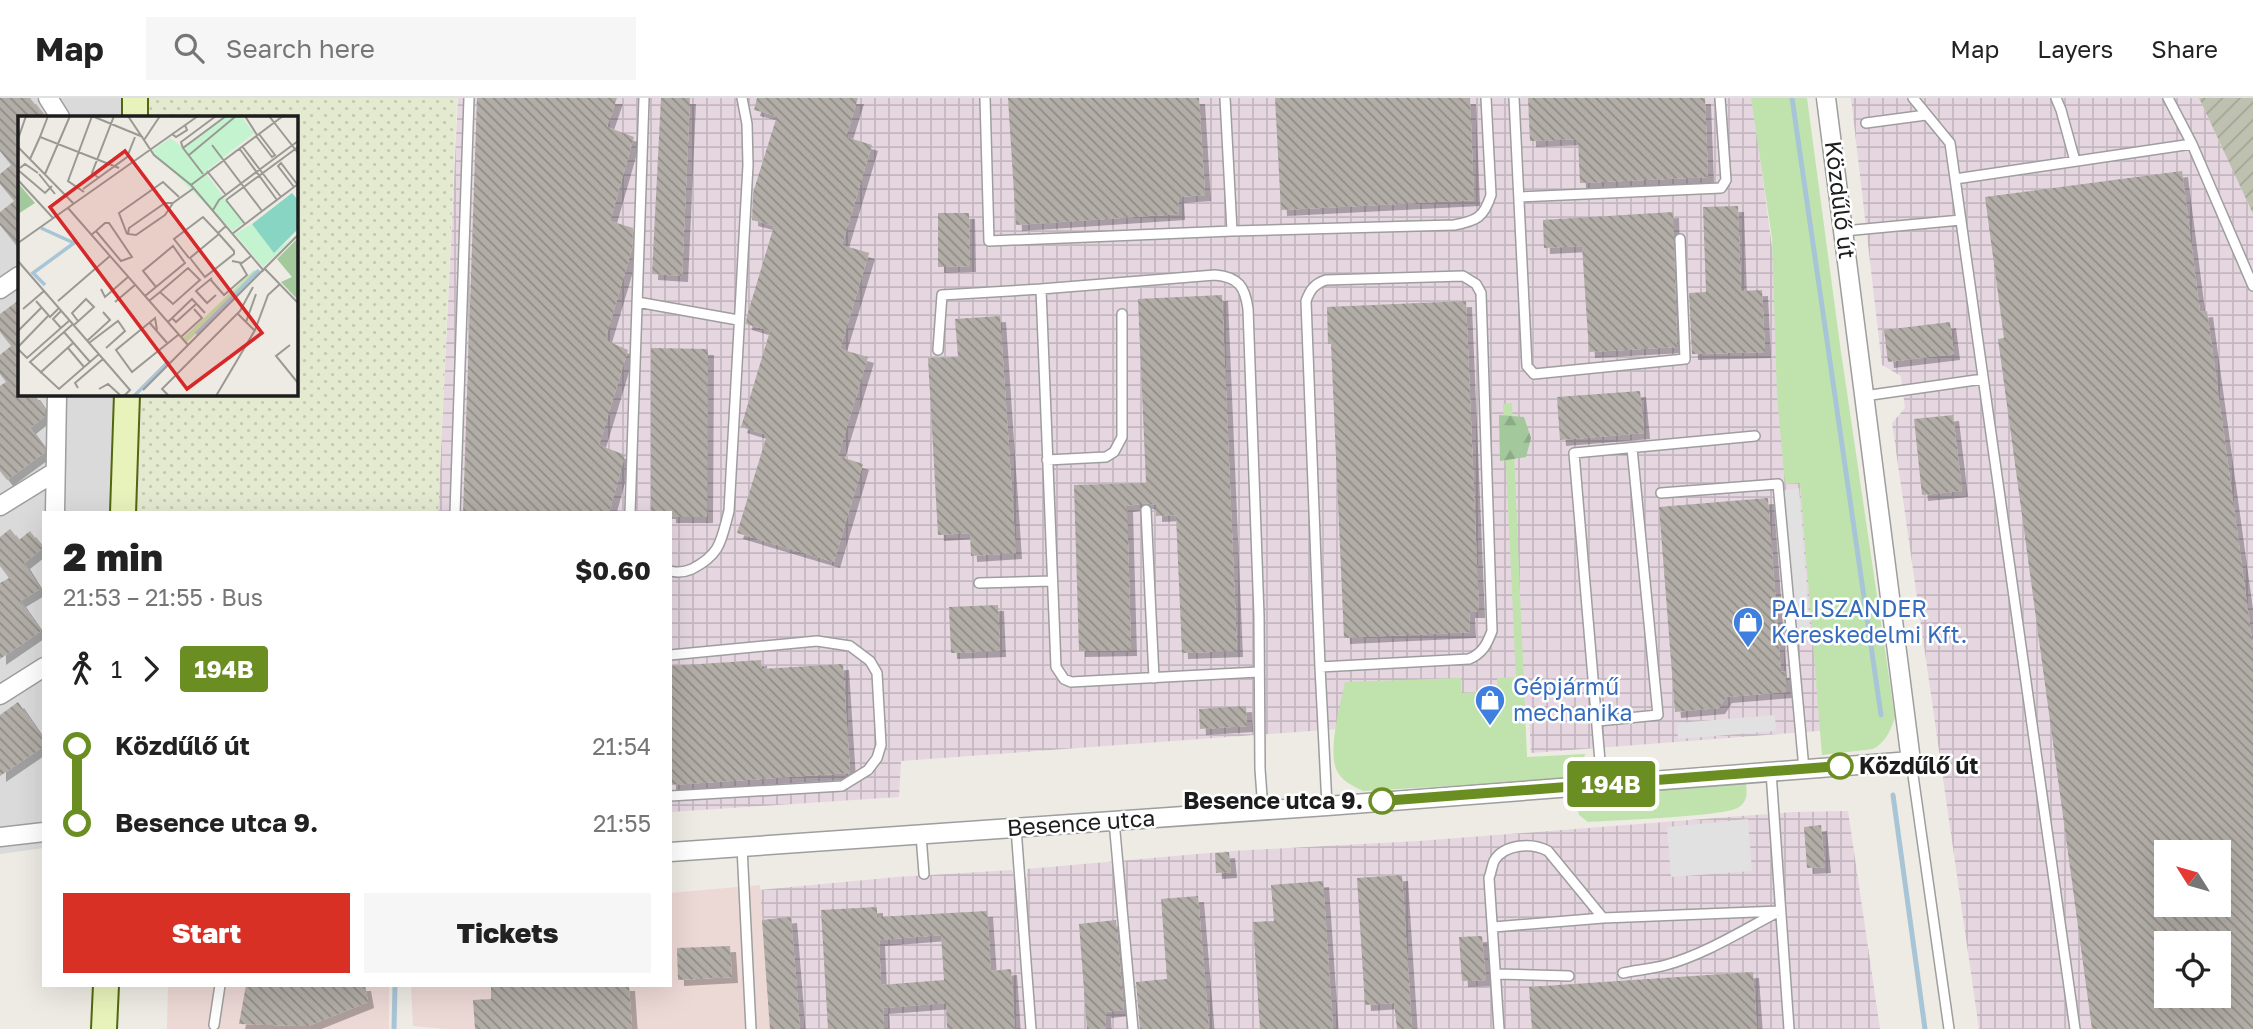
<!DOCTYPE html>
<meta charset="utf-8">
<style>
:root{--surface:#fff;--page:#f6f6f6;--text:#222;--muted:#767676;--line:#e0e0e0;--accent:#d93025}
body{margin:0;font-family:"Golos Text",sans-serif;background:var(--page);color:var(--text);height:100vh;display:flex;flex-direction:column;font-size:26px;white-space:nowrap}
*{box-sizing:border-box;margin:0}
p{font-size:23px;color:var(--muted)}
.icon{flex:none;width:38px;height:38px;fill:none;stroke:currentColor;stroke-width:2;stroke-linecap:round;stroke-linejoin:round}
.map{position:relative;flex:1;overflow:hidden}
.sheet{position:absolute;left:42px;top:413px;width:630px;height:476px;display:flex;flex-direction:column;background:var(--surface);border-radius:0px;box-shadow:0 7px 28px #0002}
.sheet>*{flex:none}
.badge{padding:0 14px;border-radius:5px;font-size:24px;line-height:46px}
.needle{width:46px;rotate:307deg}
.fabs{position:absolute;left:2154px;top:742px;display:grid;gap:14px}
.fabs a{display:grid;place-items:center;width:77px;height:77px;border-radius:0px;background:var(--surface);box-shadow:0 7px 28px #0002;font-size:35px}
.map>.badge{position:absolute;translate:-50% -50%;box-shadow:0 0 0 4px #fff}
.legs{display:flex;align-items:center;gap:10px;height:77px;padding:0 21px;font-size:23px}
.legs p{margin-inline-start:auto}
.summary{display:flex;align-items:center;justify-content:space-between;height:119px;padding:0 21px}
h1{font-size:38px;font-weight:800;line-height:52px}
.primary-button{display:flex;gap:14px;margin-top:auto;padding:14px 21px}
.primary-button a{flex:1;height:80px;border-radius:0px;background:var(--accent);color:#fff;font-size:28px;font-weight:800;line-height:80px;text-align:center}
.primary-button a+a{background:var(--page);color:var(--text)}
ul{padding:0 21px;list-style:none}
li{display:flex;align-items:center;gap:24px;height:77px;font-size:26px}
li i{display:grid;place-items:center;width:10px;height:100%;margin:0 9px;background:currentColor}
li i::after{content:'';width:18px;height:18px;margin:-9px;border:5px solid;border-radius:50%;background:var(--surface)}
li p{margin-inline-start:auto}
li:first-child i{background:linear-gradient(#0000 50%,currentColor 0)}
li:last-child i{background:linear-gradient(currentColor 50%,#0000 0)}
header{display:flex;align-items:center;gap:42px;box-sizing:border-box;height:98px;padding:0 35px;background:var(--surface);border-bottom:2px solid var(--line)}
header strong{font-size:33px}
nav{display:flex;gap:38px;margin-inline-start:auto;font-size:24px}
.search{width:490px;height:63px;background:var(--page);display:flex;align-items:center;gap:18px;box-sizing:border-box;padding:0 24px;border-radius:0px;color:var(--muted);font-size:26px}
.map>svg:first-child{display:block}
</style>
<header>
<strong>Map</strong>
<div class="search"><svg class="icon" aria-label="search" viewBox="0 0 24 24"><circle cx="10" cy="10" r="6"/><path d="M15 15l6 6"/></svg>Search here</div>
<nav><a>Map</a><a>Layers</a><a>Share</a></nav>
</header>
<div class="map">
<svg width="2253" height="931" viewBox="0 0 2253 931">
<defs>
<pattern id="industrial-grid" width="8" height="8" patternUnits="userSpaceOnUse" patternTransform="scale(1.75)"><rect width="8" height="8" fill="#e5d6e0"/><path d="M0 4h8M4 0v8" fill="none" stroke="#c4b7c0"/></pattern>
<pattern id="construction-furrows" width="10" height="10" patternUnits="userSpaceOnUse" patternTransform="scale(1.75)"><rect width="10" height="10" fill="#bec0b0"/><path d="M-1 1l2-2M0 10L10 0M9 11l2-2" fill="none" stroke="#a3a597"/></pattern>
<pattern id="farmland-dots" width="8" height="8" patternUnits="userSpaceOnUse" patternTransform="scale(1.75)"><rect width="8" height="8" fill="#e4ead0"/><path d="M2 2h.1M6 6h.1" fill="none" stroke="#c3c8b2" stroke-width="1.8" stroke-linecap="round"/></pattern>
<pattern id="forest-firs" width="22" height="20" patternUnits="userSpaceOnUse" patternTransform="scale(1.75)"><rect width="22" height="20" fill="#a2c89c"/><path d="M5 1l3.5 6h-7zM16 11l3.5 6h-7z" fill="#8bab86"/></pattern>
<pattern id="building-back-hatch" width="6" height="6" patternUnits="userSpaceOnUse" patternTransform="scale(1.75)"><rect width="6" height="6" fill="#b2ada6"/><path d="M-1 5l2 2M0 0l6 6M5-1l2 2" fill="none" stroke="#908c87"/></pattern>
<filter id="shadow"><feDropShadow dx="6" dy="6" stdDeviation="0" flood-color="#0004"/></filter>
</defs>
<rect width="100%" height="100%" fill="#edebe3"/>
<path fill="#dbdada" d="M0 0H150L149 19H19V296H141L138 415H44V750L0 756Z"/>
<path fill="#ecd8d4" d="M760 787 771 931H445L413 928 411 887H670V795Z
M168 887H389V931H167Z"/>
<path fill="url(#industrial-grid)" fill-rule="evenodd" d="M458 0H1752L1789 276 1831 632 1531 655 1529 617 901 663 899 699 670 714V415H438Z
M1851 0H2199L2253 116V931H1979L1892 325 1905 310 1901 278 1882 267ZM2166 754H2219V807H2166ZM2166 845H2219V898H2166Z
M1848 713 1880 931H771L760 792 897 779 1012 772 1014 780 1027 779V771L1232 753 1419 743 1794 714Z"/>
<path fill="url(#construction-furrows)" d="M2199 0H2253V116Z"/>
<path fill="url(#farmland-dots)" d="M150 0H457L438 415H138L141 296H296V19H149Z"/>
<path fill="#c0e3ae" d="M1751 0H1807L1840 247 1895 620C1890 633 1886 644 1873 651L1822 657 1800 385 1785 386 1777 298 1772 140Z
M1512 305 1527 659 1585 656 1582 671 1575 681 1363 693C1353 688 1342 683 1337 673 1327 654 1341 604 1345 584L1461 580V595L1498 593 1497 580 1516 579 1503 306Z
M1746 685C1747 694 1748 703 1739 709 1726 719 1612 722 1588 724L1579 717 1574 701 1634 696 1635 693Z"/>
<path fill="url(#forest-firs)" d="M1499 317 1524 319 1531 340 1526 359 1500 363Z"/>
<path fill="#e1e1e1" d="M1799 390 1811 542 1794 543 1779 393Z
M1775 617 1776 633 1678 641 1677 625Z
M1748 721 1752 773 1671 779 1667 729Z"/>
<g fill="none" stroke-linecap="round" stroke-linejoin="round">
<path stroke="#a8c5d7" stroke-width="5" d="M1792 0 1881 617
M1893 697 1925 931
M394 931 395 887"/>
</g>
<path fill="url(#building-back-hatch)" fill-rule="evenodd" filter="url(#shadow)" d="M0 0H30L45 19H19V151L0 127V114L14 103 0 86V76L11 67 0 53Z
M477 0H617L607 29 634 39 610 123 633 130 632 151 605 242 628 252 599 347 625 357 609 415H463Z
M661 0H690L682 178 652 176Z
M757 0H858L846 39 872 47 842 147 869 155 840 251 868 259 838 358 863 366 834 464 737 435 767 337 741 329 770 233 746 226 747 218 774 128 752 122 753 95 777 18 754 12Z
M1008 0H1199L1205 97 1178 99 1179 116 1016 127Z
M1275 0H1470L1474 102 1281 112Z
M1528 0H1705L1708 79 1580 85 1578 41 1530 43Z
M2182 73 2200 214 2207 213 2253 549V931H2092L1998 241 2004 240 1985 99ZM2161 754H2219V807H2166ZM2166 845H2219V898H2166Z
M1738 108 1741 193 1762 192 1765 254 1692 256 1689 195 1706 194 1703 109Z
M1673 114 1677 249 1589 254 1582 148 1544 150 1543 122Z
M938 115H969L970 168 938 169Z
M1222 197 1237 553 1182 555 1176 417 1156 418V407L1146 405 1127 408 1131 552 1079 553 1074 387 1146 385 1138 201Z
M19 202V296H34L45 312V318L30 330 45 350V354L7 382 0 373V288L6 284 0 276V257L11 248 0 234V216Z
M1466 203 1479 514H1469L1470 534 1344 540 1331 246H1328L1327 209Z
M1000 218 1016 455 971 458 970 435 938 437 928 260 958 259 955 221Z
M1950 224 1954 256 1888 264 1884 232Z
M651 250 708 251 707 419H670V415H651Z
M1640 293 1644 335 1560 342 1557 299Z
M1953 317 1962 393 1922 397 1914 321Z
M1768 400 1781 574 1785 573 1786 594 1726 599 1719 610 1675 614 1659 409Z
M10 431 19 442 30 433 43 450 24 465 40 491 20 503 41 533 0 561V485L9 480 0 468V439Z
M998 507 1000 553 951 555 949 509Z
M761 562 762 571 843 566 850 675 670 687V568Z
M18 604 44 642V648L0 678V617Z
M1246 608 1247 628 1200 631 1199 611Z
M1821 727 1825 769 1807 770 1804 729Z
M1229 754 1231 774 1216 775 1215 755Z
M1402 777 1412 931H1397L1394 905 1365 907 1357 780Z
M1323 783 1333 931H1260L1253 824 1274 823 1271 787Z
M1198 798 1209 931H1140L1136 884 1167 881 1161 801Z
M877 809V819L987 813 991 873 1011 871 1015 931H947L946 905 883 910 884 931H828L821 812ZM941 837 944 882 881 887 879 842Z
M791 819 800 931H770L762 822Z
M1116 822 1124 912 1105 914 1106 931H1087L1079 826Z
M1482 838 1486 882 1462 883 1459 839Z
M730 848 732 879 678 882 677 850Z
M1753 874 1757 931H1532L1529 889Z
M246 887H365L368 904 308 928 239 926Z
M491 887H629L632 931H475L473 902 491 901Z"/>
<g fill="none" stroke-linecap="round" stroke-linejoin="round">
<g stroke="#9e9e9e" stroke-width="12">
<path id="lane" d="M985 0 989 143 1232 133
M1225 0 1232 133 1454 127C1477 123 1484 119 1491 97L1486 0
M1514 0 1527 268 1534 276 1685 261 1680 141
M1913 0 1950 45 2075 931
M2056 0 2061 12 2075 63
M2168 0 2192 46 2253 188
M1866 25 1926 17
M1955 81 2192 46
M1519 99 1721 90 1726 82 1720 0
M1844 133 1961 122
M637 204 738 222
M938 252 942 197 1041 191
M1864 298 1983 281
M1047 362 1106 359 1114 354 1122 339V216
M1661 395 1778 386 1804 671
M1146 412 1154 580
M455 415 469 0
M630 415 644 0
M670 473C678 475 685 474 692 471 721 456 721 443 729 413L748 67 747 26 742 0
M979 485 1052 483
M670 557 817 543 850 548 870 563 877 575 881 647 877 660 868 672 842 688 670 698
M1320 569 1306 203C1310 192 1314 186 1326 182L1463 178 1476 186 1481 195 1492 533C1487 546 1483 555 1469 561L1320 569 1327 708
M1258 574 1071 584 1064 581 1056 569 1041 191 1215 177C1239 179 1245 189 1248 211L1259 518 1260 671 1263 712
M1598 623 1658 617 1632 350
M1911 663 1949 931
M1771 674 1789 931
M1602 687 1574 355 1755 338
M1114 723 1133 931
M1016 730 1031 931
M921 737 924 776
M742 749 751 931
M1494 829 1603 820 1780 813
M1623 875C1637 872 1652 871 1666 867 1705 856 1740 834 1776 815
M1497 876 1569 878
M214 927 220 887
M1499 931 1489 780C1491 775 1492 768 1494 763 1504 746 1532 744 1548 753L1603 820"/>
</g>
<g stroke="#9e9e9e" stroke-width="21">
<path id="street" d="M48 0 60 19
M0 191 19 178
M0 408 55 374
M55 415 57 296
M0 597 44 569
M0 739 44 734
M670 754 1327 708 1911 663 1826 0"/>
</g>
<g stroke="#51680f" stroke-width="28">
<path id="secondary" d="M135 19V0
M123 415 127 296
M104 931 106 887"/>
</g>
<use href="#lane" stroke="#fff" stroke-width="9"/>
<use href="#street" stroke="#fff" stroke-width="18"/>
<use href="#secondary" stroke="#e8f3bb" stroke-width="24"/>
</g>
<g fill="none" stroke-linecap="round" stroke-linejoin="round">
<g stroke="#fff" stroke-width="16">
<path id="line-1" d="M1382 703 1840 668"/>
</g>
<use href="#line-1" stroke="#6b8e23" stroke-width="10"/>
</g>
<defs>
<g id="shop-pin" transform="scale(1.575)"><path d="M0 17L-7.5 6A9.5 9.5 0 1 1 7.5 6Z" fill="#3f7fe0" stroke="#fff"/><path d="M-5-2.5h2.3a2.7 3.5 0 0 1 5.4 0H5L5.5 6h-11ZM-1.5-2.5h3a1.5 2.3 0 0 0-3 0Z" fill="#fff"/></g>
</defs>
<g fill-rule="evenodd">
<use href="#shop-pin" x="1748" y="524"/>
<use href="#shop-pin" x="1490" y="602"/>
</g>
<g fill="#fff" stroke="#6b8e23" stroke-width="3.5">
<circle cx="1840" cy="668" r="12"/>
<circle cx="1382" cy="703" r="12"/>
</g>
<g text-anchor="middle" stroke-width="5" stroke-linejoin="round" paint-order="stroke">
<g font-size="23" fill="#1d1d1d" stroke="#fff">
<text transform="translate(1840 102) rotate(83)" y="8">Közdűlő út</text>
<text transform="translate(1081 725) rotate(-4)" y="8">Besence utca</text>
</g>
<g font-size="23" fill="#366cbe" stroke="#fff" text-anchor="start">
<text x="1771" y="519">PALISZANDER<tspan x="1771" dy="26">Kereskedelmi Kft.</tspan></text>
<text x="1513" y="597">Gépjármű<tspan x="1513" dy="26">mechanika</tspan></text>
</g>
<g font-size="23" font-weight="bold" fill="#1d1d1d" stroke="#fff" text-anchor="start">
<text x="1859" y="676">Közdűlő út</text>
<text x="1363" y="711" text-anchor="end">Besence utca 9.</text>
</g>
</g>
<g transform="translate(18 18)">
<rect width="280" height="280" fill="#edebe3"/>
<path d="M236 154 241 157 169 226 165 222Z" fill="#c0e3ae"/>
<path d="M0 67 17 87 0 98ZM280 122V184L263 166 274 161 259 143Z" fill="#a2c89c"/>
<path d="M208 0H223L236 17 187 56 225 107 215 115 134 35 152 22 166 32ZM234 108 256 136 280 118 245 151 217 118Z" fill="#c4f4cf"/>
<path d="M274 77 280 84V113L256 137 234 108Z" fill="#88d5c3"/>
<path fill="none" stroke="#a8c5d7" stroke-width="3.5" d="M23 112 56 127 15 157 27 169M178 218 241 154M116 280 151 245"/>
<path fill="none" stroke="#9a9994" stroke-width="2" d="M30 0 22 21 101 52M74 0 125 21M110 0 136 39 173 69 246 155M227 0 239 19M251 0 280 37M154 18 158 21 169 14 167 9M238 20 254 41 257 39 241 18M0 23 8 0M126 24 142 0M194 29 244 95M224 30 249 63M0 31 56 88M165 32 163 26 198 0M221 32 259 84M171 39 218 0M12 43 22 21M2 52 7 48 20 57M0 54 27 77 34 70M189 55 208 79M21 58 37 78M27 58 52 0M185 58 165 32 208 0M81 62 74 57 96 0M249 63 263 81M0 64 35 102M173 69 265 0M276 71 260 50 263 47 279 68M65 73 109 41 117 21M66 76 50 65 74 0M208 84 280 31M208 84 227 108M155 87H147L111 112 110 118 118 119 147 99 155 87 176 72M50 92 170 229M195 94 201 84 280 25M109 118 101 97 145 66 161 81M201 118 172 142 187 161 216 138V135L200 117 208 110M214 118 280 68M73 119 78 115 87 107H91L114 141 103 145 78 115M0 127 180 0M171 142 156 123 185 101 200 117M0 145 112 274 106 280M214 145 224 147 233 140M247 153 280 187M194 162 178 175 189 187 198 179M192 163 206 179 229 159 222 147M83 173 87 181 110 161M127 180 167 147 155 130 125 155 138 171M18 185 32 201 41 192M40 185 92 140M131 185 142 176 155 188 182 164 170 152 142 176M97 186 117 169M5 193 26 175M220 198 236 214M154 202 158 206 178 188M131 206 150 228M150 206 174 183 187 197M228 206 238 178M55 208 12 246 41 273 81 238M56 209 76 191 68 183 54 197 60 205M43 212 35 203 43 195M139 214 137 202 98 234 114 256 160 219M0 215 24 191M46 216 72 246M163 221 184 202 176 193M69 225 92 204 85 196M71 227 100 205 107 215 88 232M272 229 258 240 280 267M0 231 31 199M50 232 66 251M0 233 9 242 52 204M22 257 55 227M60 272 57 267 85 243M81 273 90 268 102 279M125 274 280 119M151 280 144 273 222 195 235 171M198 280 237 214 250 179 262 168"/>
<path fill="#d62828" fill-opacity="0.15" stroke="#d62828" stroke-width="3.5" d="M107 35 244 217 169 273 32 91Z"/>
<rect width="280" height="280" fill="none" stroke="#1d1d1d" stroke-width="3.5"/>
</g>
</svg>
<div class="fabs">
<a><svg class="needle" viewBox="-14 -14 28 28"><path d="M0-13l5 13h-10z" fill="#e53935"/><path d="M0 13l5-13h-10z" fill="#767676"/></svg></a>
<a><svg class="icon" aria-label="locate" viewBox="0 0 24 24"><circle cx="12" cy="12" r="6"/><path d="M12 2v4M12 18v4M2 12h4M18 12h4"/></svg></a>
</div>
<b class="badge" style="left:1611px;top:686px;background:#6b8e23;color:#fff">194B</b>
<section class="sheet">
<div class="summary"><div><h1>2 min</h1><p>21:53 – 21:55 · Bus</p></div><b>$0.60</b></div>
<div class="legs"><svg class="icon" aria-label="walk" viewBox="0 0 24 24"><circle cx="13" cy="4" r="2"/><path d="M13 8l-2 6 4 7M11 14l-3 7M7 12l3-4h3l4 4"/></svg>1<svg class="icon" aria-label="forward" viewBox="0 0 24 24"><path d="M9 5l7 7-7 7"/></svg><b class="badge" style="background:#6b8e23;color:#fff">194B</b></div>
<ul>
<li><i style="color:#6b8e23"></i><b>Közdűlő út</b><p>21:54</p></li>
<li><i style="color:#6b8e23"></i><b>Besence utca 9.</b><p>21:55</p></li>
</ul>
<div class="primary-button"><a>Start</a><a>Tickets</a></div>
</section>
</div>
